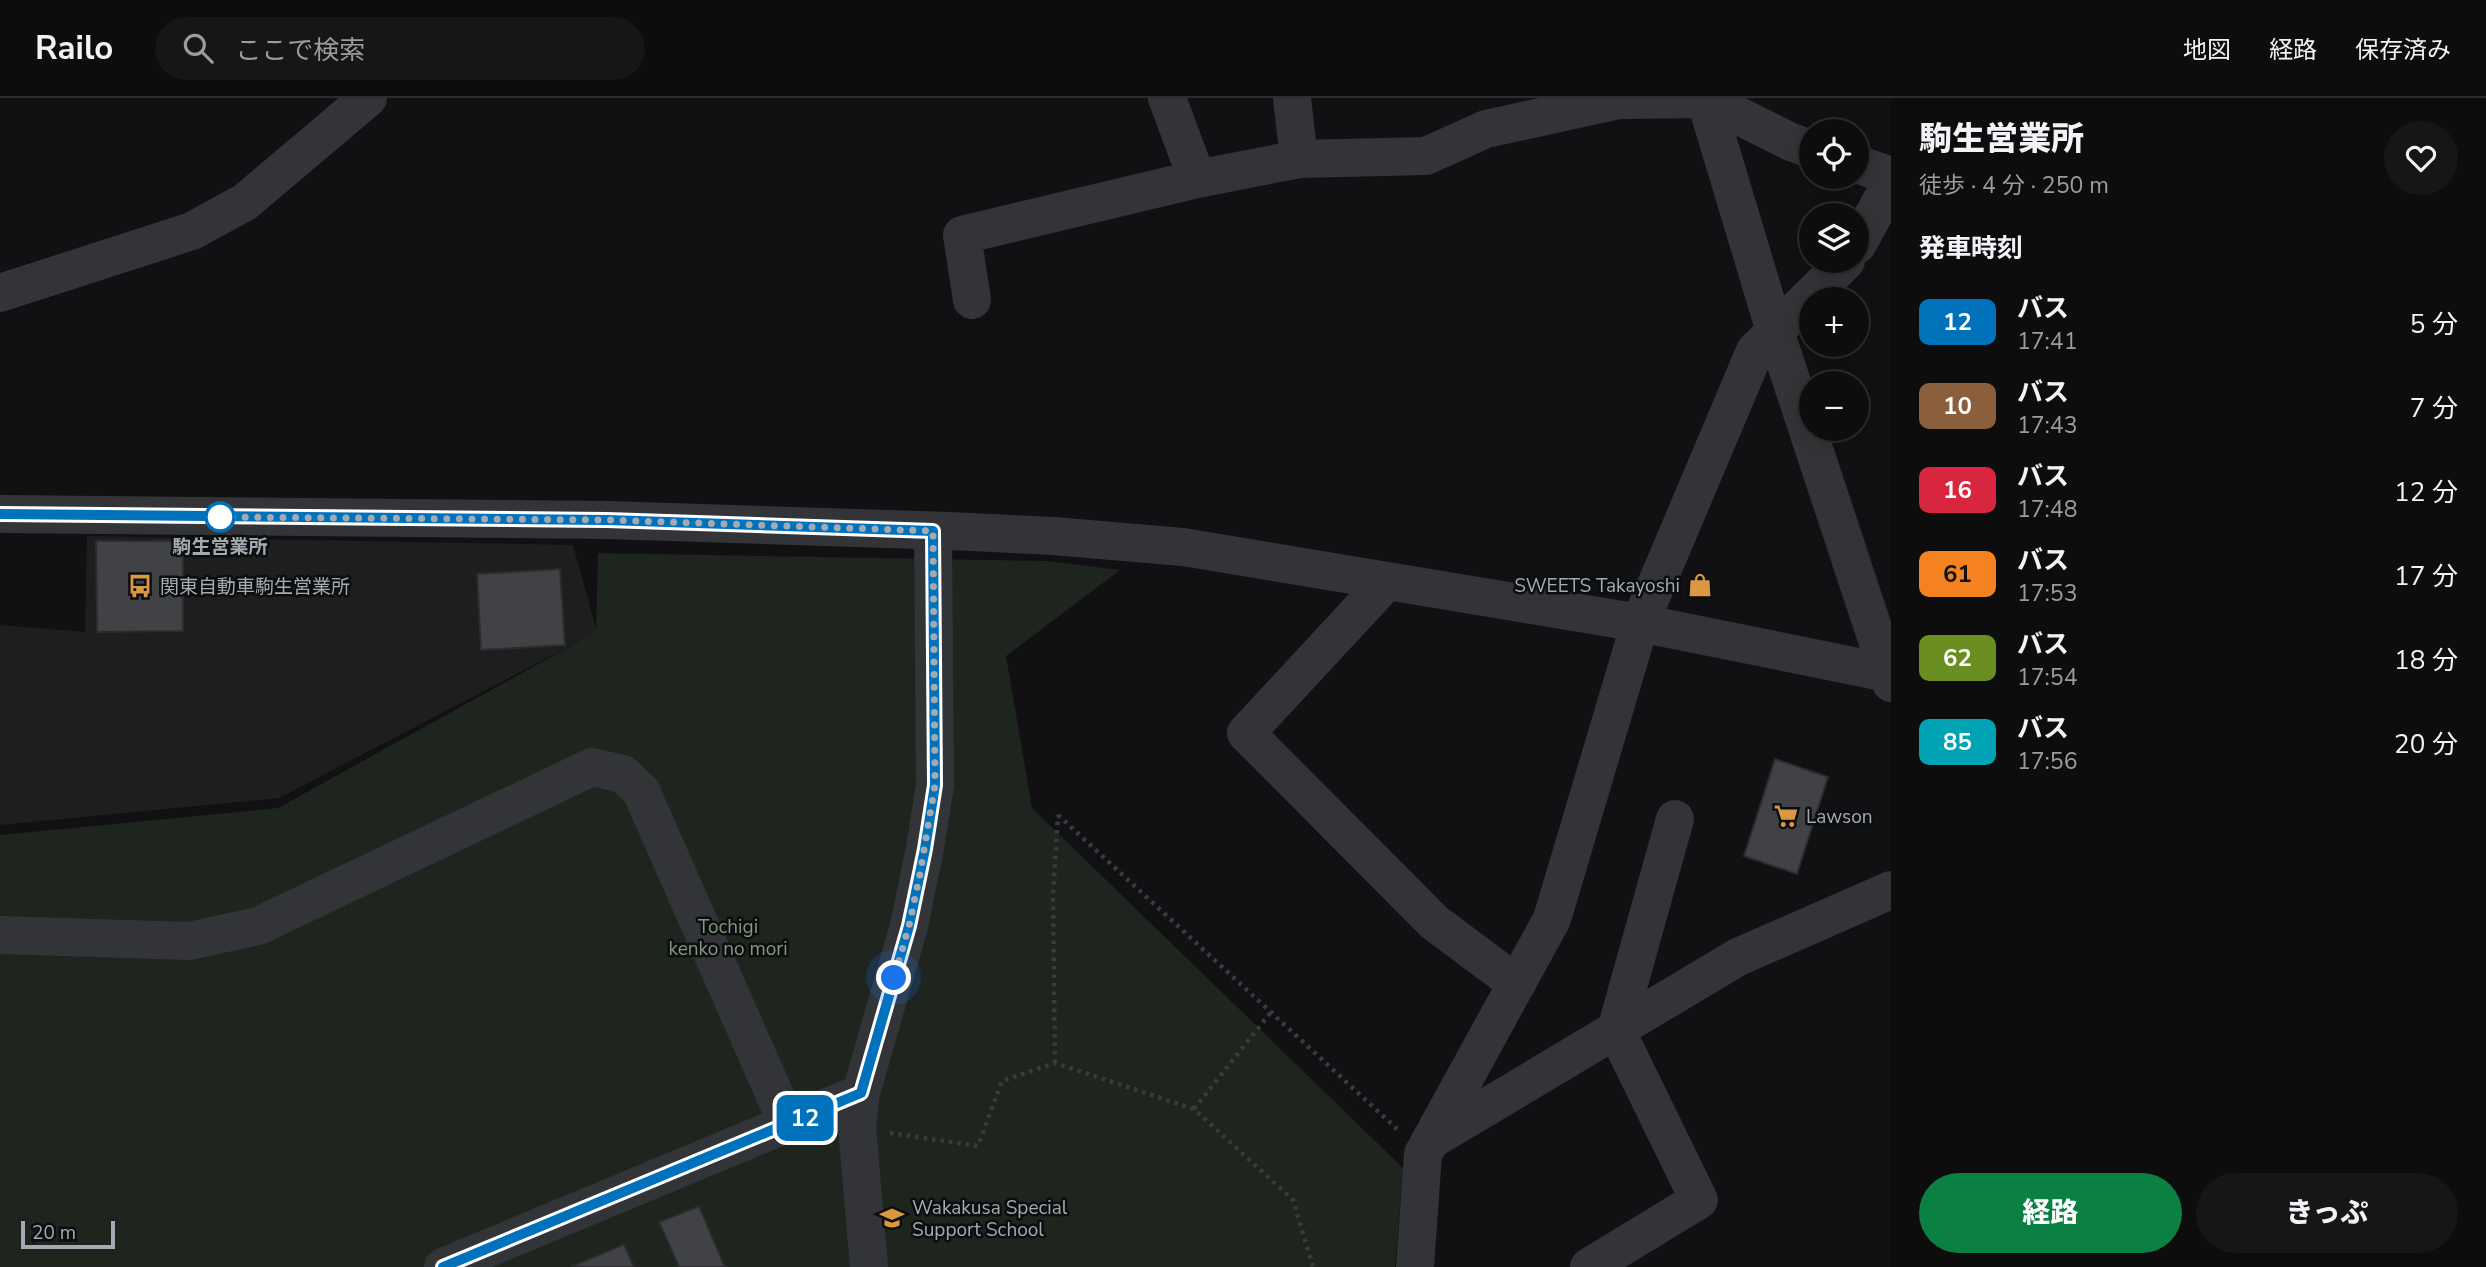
<!DOCTYPE html>
<html lang="ja">
<meta charset="utf-8">
<style>
:root{--surface:#0d0d0e;--page:#161617;--text:#f1f3f6;--muted:#9a9c9e;--line:#2d2d2e;--accent:#0b8043}
body{margin:0;font-family:"Nunito Sans","Noto Sans JP",sans-serif;background:var(--page);color:var(--text);height:100vh;display:flex;flex-direction:column;font-size:26px;white-space:nowrap}
*{box-sizing:border-box;margin:0}
p{font-size:23px;color:var(--muted)}
.icon{flex:none;width:38px;height:38px;fill:none;stroke:currentColor;stroke-width:2;stroke-linecap:round;stroke-linejoin:round}
.map{position:relative;flex:1;overflow:hidden}
.side{display:flex;flex-direction:column;background:var(--surface);width:595px}
.side>*{flex:none}
.badge{padding:0 14px;border-radius:10px;font-size:24px;line-height:46px}
.fabs{position:absolute;left:1799px;top:21px;display:grid;gap:14px}
.fabs a{display:grid;place-items:center;width:70px;height:70px;border-radius:50%;background:var(--surface);box-shadow:0 4px 18px #0003,0 0 0 2px var(--line);font-size:35px}
.scale{position:absolute;left:21px;bottom:18px;width:94px;box-sizing:border-box;padding-left:7px;border:4px solid #a4aab2;border-top:0;font-size:19px;line-height:24px;white-space:nowrap;color:#a4aab2;-webkit-text-stroke:5px #0c0d0e;paint-order:stroke}
.you{position:absolute;width:35px;height:35px;margin:-18px;border:5px solid #fff;border-radius:50%;background:#1a73e8;box-shadow:0 0 0 10px #1a73e833}
.map>.badge{position:absolute;translate:-50% -50%;box-shadow:0 0 0 4px #fff}
h2{padding:0 28px;font-size:26px;line-height:63px}
.round{display:grid;place-items:center;flex:none;width:74px;height:74px;border-radius:37px;background:var(--page)}
.headline{display:flex;align-items:center;justify-content:space-between;height:119px;padding:0 28px}
h1{font-size:33px;font-weight:800;line-height:52px}
.cta{display:flex;gap:14px;margin-top:auto;padding:14px 28px}
.cta a{flex:1;height:80px;border-radius:42px;background:var(--accent);color:#fff;font-size:28px;font-weight:800;line-height:80px;text-align:center}
.cta a+a{background:var(--page);color:var(--text)}
ul{padding:0;list-style:none}
li{display:flex;align-items:center;gap:21px;height:84px;padding:0 28px}
li div{flex:1}
li b{display:block;font-size:26px}
li em{font-style:normal}
li .badge{min-width:77px;font-weight:700;text-align:center}
header{display:flex;align-items:center;gap:42px;box-sizing:border-box;height:98px;padding:0 35px;background:var(--surface);border-bottom:2px solid var(--line)}
header strong{font-size:33px}
nav{display:flex;gap:38px;margin-inline-start:auto;font-size:24px}
.search{width:490px;height:63px;background:var(--page);display:flex;align-items:center;gap:18px;box-sizing:border-box;padding:0 24px;border-radius:38px;color:var(--muted);font-size:26px}
main{display:flex;flex:1;min-height:0}
.map>svg:first-child{display:block}
</style>
<header>
<strong>Railo</strong>
<div class="search"><svg class="icon" aria-label="search" viewBox="0 0 24 24"><circle cx="10" cy="10" r="6"/><path d="M15 15l6 6"/></svg>ここで検索</div>
<nav><a>地図</a><a>経路</a><a>保存済み</a></nav>
</header>
<main>
<div class="map">
<svg width="1891" height="1169" viewBox="0 0 1891 1169">
<rect width="100%" height="100%" fill="#111113"/>
<path fill="#1e1e1f" d="M87 438 573 447 597 534 279 700 0 727V527L85 534Z"/>
<path fill="#1e241e" d="M598 455 1047 463 1120 472 1006 558 1032 710 1403 1070 1395 1169H0V737L278 710 596 534Z"/>
<path fill="#404245" stroke="#2c2c2e" stroke-width="2" d="M96 443H183V533L97 534Z
M560 471 565 547 481 552 477 476Z
M1775 661 1828 679 1797 776 1744 758Z
M699 1108 725 1169H679L659 1124Z
M624 1146 634 1169H571Z"/>
<g fill="none" stroke-linecap="round" stroke-linejoin="round">
<path stroke="#393b3e" stroke-width="4.5" stroke-dasharray="3.5 5" stroke-linecap="butt" d="M1058 717 1397 1031
M1055 965 1053 797 1058 717
M1194 1011 1271 914
M890 1035 978 1048 1002 983 1055 965 1194 1011 1293 1102 1313 1169"/>
<path stroke="#333437" stroke-width="38" d="M1167 0 1197 81 1299 61 1426 58 1486 31 1619 2 1705 1 1791 44 1811 51
M1292 0 1299 61
M1705 0 1775 233 1888 575
M1857 66 1891 78
M1857 147 1891 85
M0 195 192 133 245 104 368 0
M972 202 962 137 1197 81
M0 416 607 422 950 433 1053 438 1183 449 1640 525 1888 575 1891 585
M1387 483 1246 635 1434 824 1517 886
M0 837 189 843 258 828 592 669 623 676 641 693 788 1027
M1433 1041 1738 859 1891 792
M443 1169 861 995
M869 1169 857 1029 861 995 909 828 925 750 935 687 933 433
M1415 1169 1423 1056 1552 821 1640 525 1755 253 1846 163
M1589 1169 1699 1102 1616 932 1675 721"/>
</g>
<g fill="none" stroke-linecap="round" stroke-linejoin="round">
<g stroke="#fff" stroke-width="16">
<path id="line" d="M0 416 607 422 933 433 935 687 925 751 909 828 861 995 443 1169"/>
</g>
<use href="#line" stroke="#0072bc" stroke-width="10"/>
<path stroke="#a4aab2" stroke-width="7" stroke-dasharray="0 12.6" d="M220 419 607 422 933 433 935 687 920 776 909 828 894 880"/>
</g>
<defs>
<g id="shop-bare" transform="scale(1.89)"><path d="M-5-2.5h2.3a2.7 3.5 0 0 1 5.4 0H5L5.5 6h-11ZM-1.5-2.5h3a1.5 2.3 0 0 0-3 0Z" fill="#da9842" stroke="#0c0d0e" stroke-width="2.5" paint-order="stroke"/></g>
<g id="bus-bare" transform="scale(1.89)"><path d="M-5-6H5V4H4V6H2V4H-2V6H-4V4H-5ZM-3.5-4V0h7V-4ZM-3.5 1.2v1.5H-2V1.2ZM2 1.2v1.5H3.5V1.2Z" fill="#da9842" stroke="#0c0d0e" stroke-width="2.5" paint-order="stroke"/></g>
<g id="supermarket-bare" transform="scale(1.89)"><path d="M-6-5.5h2.5l.6 2H6L4.5 2H-2.5L-4.4-4H-6ZM-1.5 3.2a1.3 1.3 0 1 0 .1 0ZM3 3.2a1.3 1.3 0 1 0 .1 0Z" fill="#da9842" stroke="#0c0d0e" stroke-width="2.5" paint-order="stroke"/></g>
<g id="school-bare" transform="scale(1.89)"><path d="M0-5L7-2L0 1L-7-2ZM-4 1L0 2.5L4 1V4Q0 6-4 4Z" fill="#da9842" stroke="#0c0d0e" stroke-width="2.5" paint-order="stroke"/></g>
</defs>
<g fill-rule="evenodd">
<use href="#shop-bare" x="1700" y="487"/>
<use href="#bus-bare" x="140" y="488"/>
<use href="#supermarket-bare" x="1786" y="718"/>
<use href="#school-bare" x="892" y="1120"/>
</g>
<circle fill="#fff" stroke="#0072bc" stroke-width="3.5" cx="220" cy="419" r="14"/>
<g text-anchor="middle" stroke-width="5" stroke-linejoin="round" paint-order="stroke">
<g font-size="19" font-weight="bold" fill="#a4aab2" stroke="#0c0d0e">
<text x="220" y="455">駒生営業所</text>
</g>
<g font-size="19" fill="#a4aab2" stroke="#0c0d0e" text-anchor="start">
<text x="1680" y="494" text-anchor="end">SWEETS Takayoshi</text>
<text x="160" y="495">関東自動車駒生営業所</text>
<text x="1806" y="725">Lawson</text>
<text x="912" y="1116">Wakakusa Special<tspan x="912" dy="22">Support School</tspan></text>
</g>
<g font-size="19" fill="#7f9a7e" stroke="#0c0d0e">
<text x="728" y="835">Tochigi<tspan x="728" dy="22">kenko no mori</tspan></text>
</g>
</g>
</svg>
<div class="fabs">
<a><svg class="icon" aria-label="locate" viewBox="0 0 24 24"><circle cx="12" cy="12" r="6"/><path d="M12 2v4M12 18v4M2 12h4M18 12h4"/></svg></a>
<a><svg class="icon" aria-label="layers" viewBox="0 0 24 24"><path d="M12 4l9 5-9 5-9-5zM3 14l9 5 9-5"/></svg></a>
<a>+</a>
<a>−</a>
</div>
<div class="scale">20 m</div>
<div class="you" style="left:894px;top:880px"></div>
<b class="badge" style="left:805px;top:1020px;background:#0072bc;color:#fff">12</b>
</div>
<section class="side">
<div class="headline"><div><h1>駒生営業所</h1><p>徒歩 · 4 分 · 250 m</p></div><a class="round"><svg class="icon" aria-label="heart" viewBox="0 0 24 24"><path d="M12 20l-8-8c-3-5 5-10 8-4 3-6 11-1 8 4z"/></svg></a></div>
<h2>発車時刻</h2>
<ul>
<li><span class="badge" style="background:#0072bc;color:#fff">12</span><div><b>バス</b><p>17:41</p></div><em>5 分</em></li>
<li><span class="badge" style="background:#8b5e3c;color:#fff">10</span><div><b>バス</b><p>17:43</p></div><em>7 分</em></li>
<li><span class="badge" style="background:#d7263d;color:#fff">16</span><div><b>バス</b><p>17:48</p></div><em>12 分</em></li>
<li><span class="badge" style="background:#f58220;color:#111">61</span><div><b>バス</b><p>17:53</p></div><em>17 分</em></li>
<li><span class="badge" style="background:#6b8e23;color:#fff">62</span><div><b>バス</b><p>17:54</p></div><em>18 分</em></li>
<li><span class="badge" style="background:#00a3b4;color:#fff">85</span><div><b>バス</b><p>17:56</p></div><em>20 分</em></li>
</ul>
<div class="cta"><a>経路</a><a>きっぷ</a></div>
</section>
</main>
